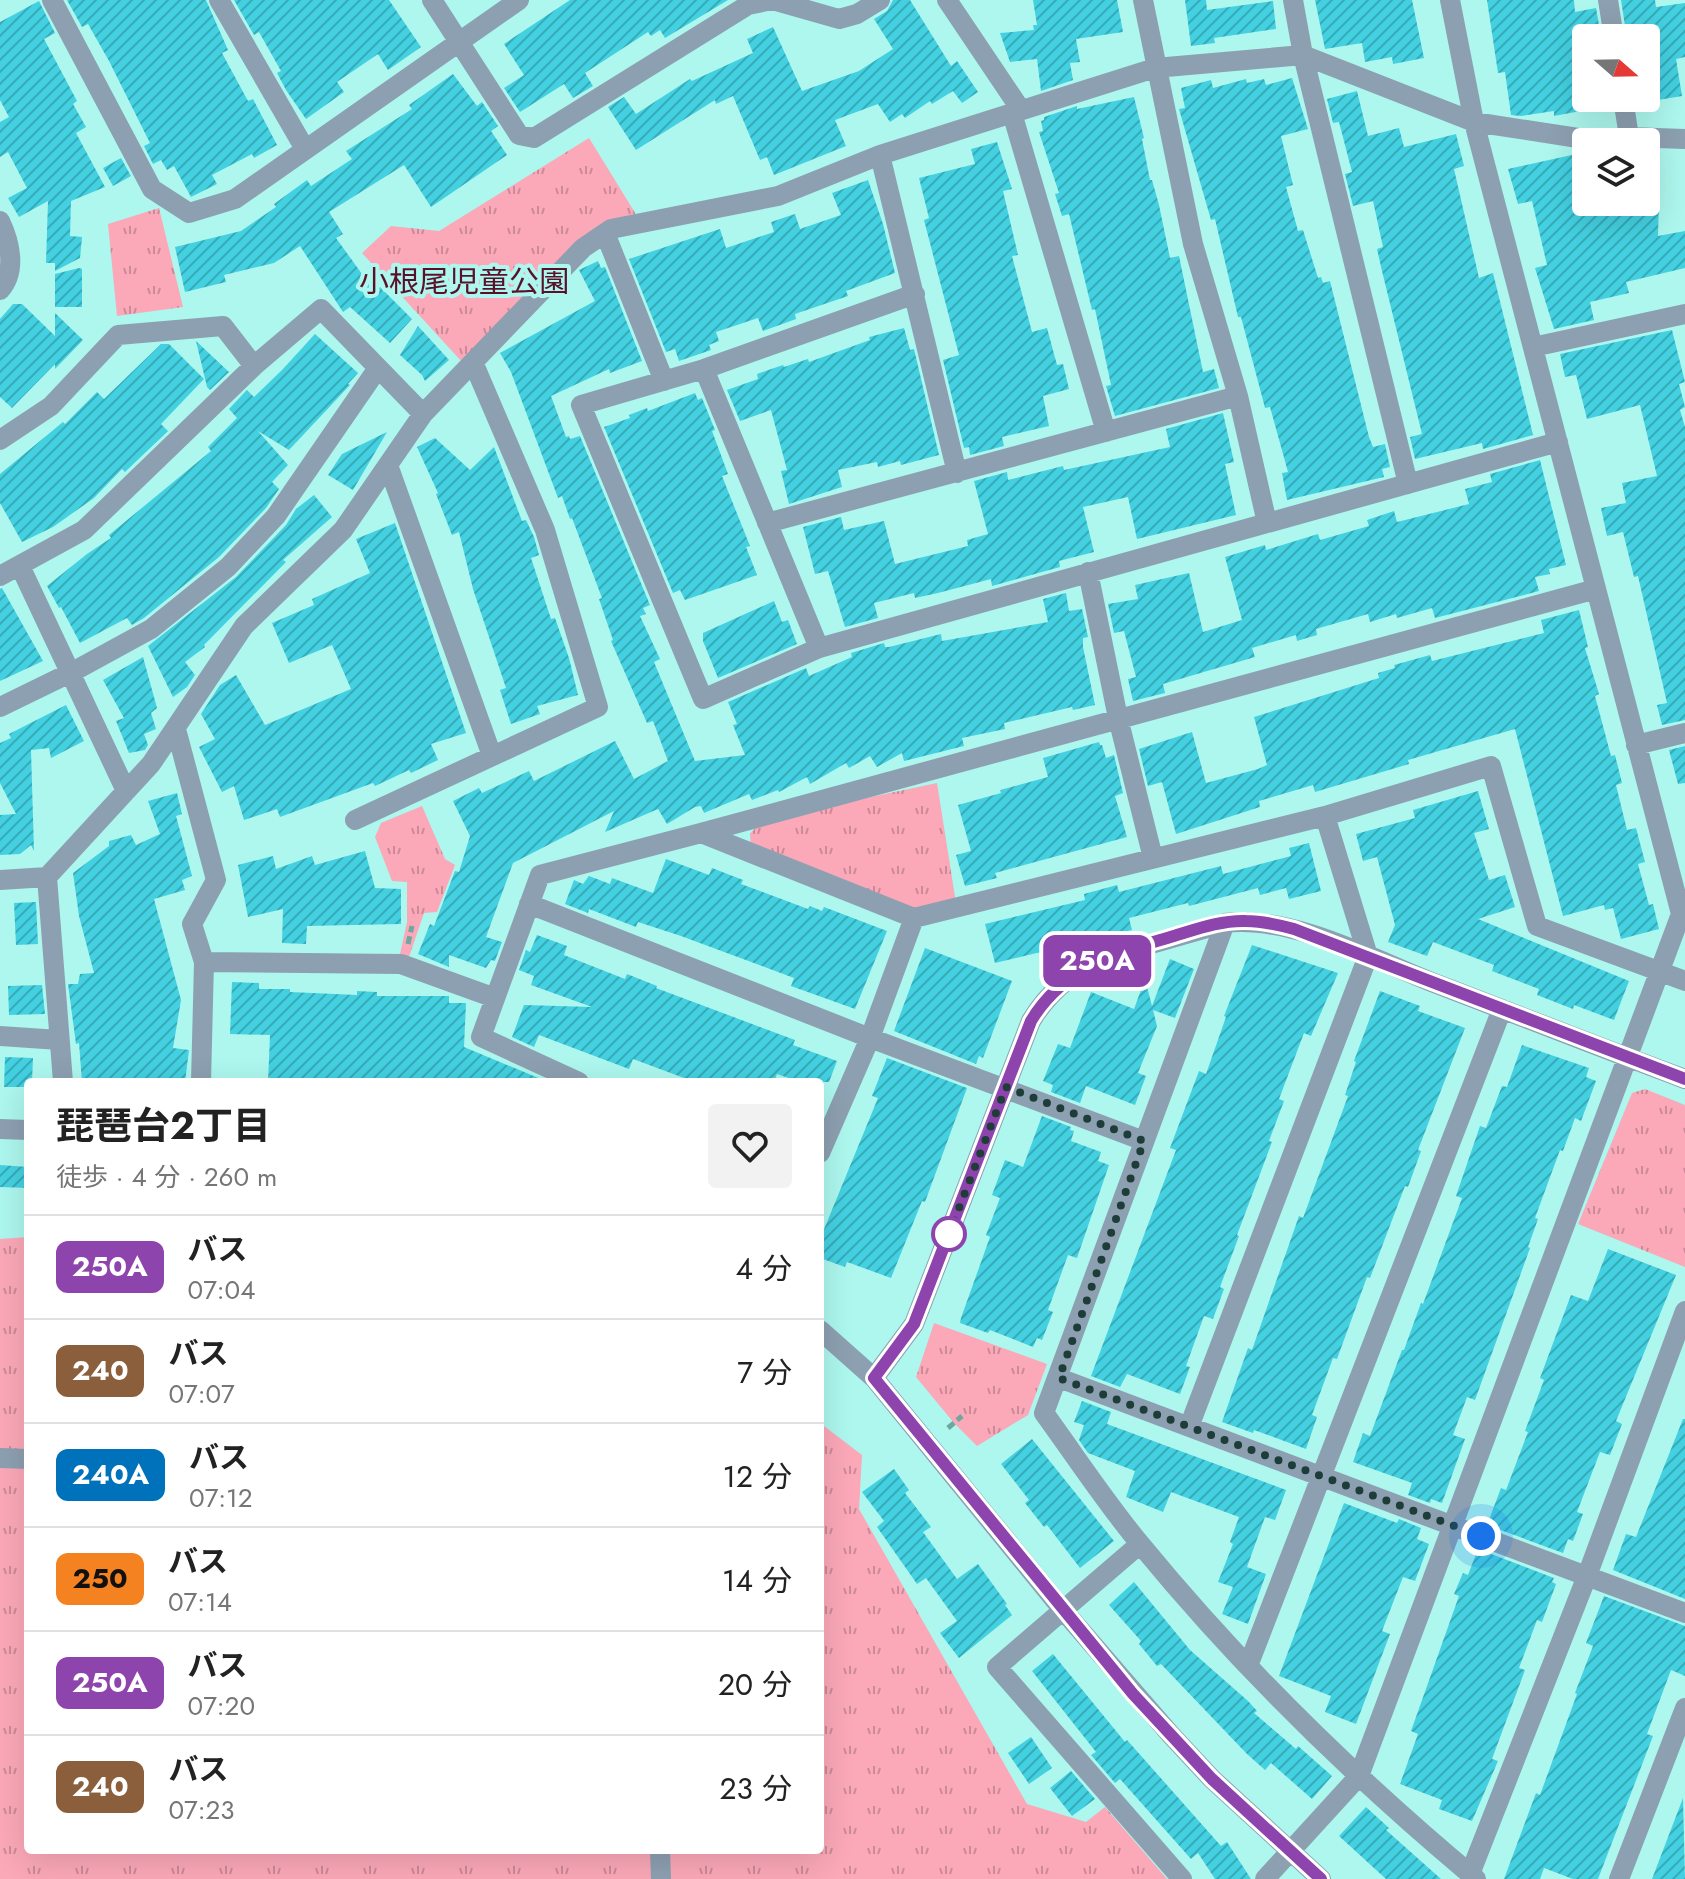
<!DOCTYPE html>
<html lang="ja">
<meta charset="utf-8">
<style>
:root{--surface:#fff;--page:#f2f2f2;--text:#222;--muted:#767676;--line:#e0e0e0}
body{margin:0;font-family:Jost,"Noto Sans JP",sans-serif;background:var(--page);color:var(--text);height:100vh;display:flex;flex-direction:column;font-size:30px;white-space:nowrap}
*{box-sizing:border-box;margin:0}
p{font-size:26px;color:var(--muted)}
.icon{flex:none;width:44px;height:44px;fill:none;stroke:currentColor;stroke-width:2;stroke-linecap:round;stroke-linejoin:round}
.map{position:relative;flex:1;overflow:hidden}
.sheet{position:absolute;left:24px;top:1078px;width:800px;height:776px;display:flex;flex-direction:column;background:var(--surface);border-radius:8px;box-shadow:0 8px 32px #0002}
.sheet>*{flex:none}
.badge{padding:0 16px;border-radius:12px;font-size:28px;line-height:52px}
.needle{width:52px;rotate:110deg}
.tools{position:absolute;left:1572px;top:24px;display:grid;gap:16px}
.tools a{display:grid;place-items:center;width:88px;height:88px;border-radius:8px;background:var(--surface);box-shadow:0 8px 32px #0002;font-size:40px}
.you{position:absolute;width:40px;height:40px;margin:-20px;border:6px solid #fff;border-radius:50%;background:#1a73e8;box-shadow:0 0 0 12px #1a73e833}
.map>.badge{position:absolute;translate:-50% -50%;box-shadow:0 0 0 4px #fff}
.round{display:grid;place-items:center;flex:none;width:84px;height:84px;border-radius:8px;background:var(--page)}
.headline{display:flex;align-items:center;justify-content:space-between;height:136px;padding:0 32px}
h1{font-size:38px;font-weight:700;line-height:60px}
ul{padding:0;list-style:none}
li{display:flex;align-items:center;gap:24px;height:104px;padding:0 32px;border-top:2px solid var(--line)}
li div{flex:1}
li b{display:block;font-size:30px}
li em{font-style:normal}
li .badge{min-width:88px;font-weight:700;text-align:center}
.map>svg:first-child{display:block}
</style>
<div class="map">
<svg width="1685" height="1879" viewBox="0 0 1685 1879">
<defs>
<pattern id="park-tufts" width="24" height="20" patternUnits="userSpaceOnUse" patternTransform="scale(2)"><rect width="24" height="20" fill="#fba8b8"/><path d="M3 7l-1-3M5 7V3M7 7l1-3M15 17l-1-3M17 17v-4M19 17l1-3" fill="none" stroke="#cb8a97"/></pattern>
<pattern id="building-hatch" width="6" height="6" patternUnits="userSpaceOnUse" patternTransform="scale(2)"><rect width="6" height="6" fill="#43d1e2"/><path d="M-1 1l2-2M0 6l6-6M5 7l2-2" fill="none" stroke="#37abb8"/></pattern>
</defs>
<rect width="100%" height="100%" fill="#adf7ee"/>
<path fill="url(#park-tufts)" d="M589 138 637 216 608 222 463 363 362 253 391 226 439 231Z
M159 208 183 307 117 316 108 224Z
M937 783 956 903 916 912 751 848 750 834 762 820Z
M422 806 445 859 455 865 437 912 424 913 409 957 400 954 407 922V882L392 881 375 837 381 823Z
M1645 1089 1685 1105V1267L1578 1224 1632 1093Z
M28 1237V1850H820V1423L862 1455 859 1509 1027 1804 1086 1822 1105 1807 1167 1879H0V1239Z
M934 1323 1047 1364 1028 1415 977 1446 954 1423 916 1377Z"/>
<path fill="url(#building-hatch)" d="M67 0H206L228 50 222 53 248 101 253 99 277 145 254 158 252 154 212 175 217 184 191 197 174 166 167 170 161 160 153 164 144 146 150 143 109 61 88 24 82 27Z
M234 0H389L421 47 388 70 378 54 337 82 344 92 306 119 286 90 277 73 281 71 259 32 254 35Z
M570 0H728L665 38 660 30 651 36 648 32 585 73 593 86 573 98 564 84 520 112 504 88 524 75 504 44Z
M893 0H910L951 66 957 61 978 92 962 103 953 91 932 104 930 101 905 118 902 114 890 122 878 104 835 120 846 146 774 175 767 157 760 160 733 96 716 104 715 100 636 150 608 107 624 97 636 114 690 79 692 81 753 53 747 39 773 27 802 91 859 71 893 49 874 19 887 11Z
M1033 0H1117L1123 32 1076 39 1080 62 1070 63 1073 80 1041 91 1037 59 1010 62 1000 33 1034 30 1033 25H1037Z
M1185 0H1206L1207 10 1273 1 1276 29 1214 38 1215 43 1191 46Z
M1315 0H1412L1424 58 1393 64 1392 57 1365 62 1362 43 1325 49Z
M1487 0H1574L1575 12 1596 8 1601 36 1586 38V110L1554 116V111L1521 116 1511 115 1505 72 1498 73Z
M1621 0H1655L1656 7 1685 3V57L1676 59 1682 96 1646 102V38H1631L1630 32H1626Z
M39 1 55 33 44 39 77 101 73 104 86 127 76 133 105 187 71 201 70 236 82 237 80 258 55 271V263H46L48 201 19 217 8 198 27 188 8 152 0 157V122L9 117 0 100V22Z
M453 74 477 106 482 102 498 126 491 131 507 155 431 207 404 165 329 212 343 234 336 238 375 292 380 287 412 319 390 343 350 307 343 312 300 246 274 263 224 275 226 282 185 292 175 247 241 231 276 207 274 204 307 180 311 186 352 159 346 151 412 109 409 105Z
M1292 78 1308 129 1281 136 1293 185 1286 187 1298 231 1303 230 1318 278 1321 277 1323 283 1330 281 1369 437 1373 447 1385 444 1390 467 1382 469 1384 477 1287 500 1282 473 1288 472 1270 407 1265 408 1241 317H1238L1215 219 1211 220 1179 109 1185 108 1181 88 1211 80 1213 88 1246 79 1247 83 1264 79 1266 85Z
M1357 91 1368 136 1399 128 1404 147 1456 134 1464 166 1454 169 1479 278 1493 273 1533 435 1483 449 1482 443 1415 459 1410 437 1422 434 1382 271 1377 249 1383 247 1373 201 1353 206 1345 174 1352 172 1339 122 1333 123 1327 99Z
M1134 97 1144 138 1142 139 1150 180H1152L1159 205 1170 258 1179 256 1203 372 1214 369 1219 388 1115 416 1106 386 1111 385 1095 309 1092 310 1069 214 1062 216 1055 194 1059 193 1039 132 1043 131 1041 121 1044 120V117L1077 106V109Z
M997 142 1012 189 1003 191 1018 255 1012 256 1032 332 1047 328 1057 365 1063 364 1069 389 1043 396 1049 426 1002 437 1004 446 970 455 969 447 964 448 943 360 959 355 924 220 929 218 919 178 975 164 971 149Z
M1581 153 1586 173V202H1659L1658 236 1685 231V268L1626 282 1629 293 1590 302 1594 320 1554 329 1535 268 1547 265 1532 201 1518 204 1508 169Z
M121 158 131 176 113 186 103 168Z
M868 180 883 224 895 273 846 291 848 296 795 314 796 319 763 331 758 318 716 332 719 341 709 345 711 350 679 361 675 349 666 352 629 259 720 229 726 248 774 232 771 222 795 214 800 229 841 215 832 193Z
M598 261 601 268 605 267 642 361 610 373 609 369 551 396 566 437 569 436 570 439 580 436 650 605 643 608 646 614 640 616 660 659 654 662 695 761 745 755 733 725 737 724 728 702 806 668 809 676 852 657 851 653 884 643 885 647H889L941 634 942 641 1048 622 1043 599 1066 593 1069 611 1082 609 1088 637 1083 638V647L1095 705 1073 710 1072 707 1004 723 1005 729 962 738 964 746 904 761 902 753 877 767 870 756 849 768 846 763 810 784 807 777 779 792 778 790 752 800 749 794 704 813 701 806 695 807 667 824 658 809 605 832 614 811 513 863 486 937 502 942 495 961 491 960 486 968 449 955V967L418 954 430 924 434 926 455 871 459 872 470 836 453 801 479 788 482 793 529 771 534 781 615 741 634 779 668 761 653 721 647 723 611 641 613 640 599 599 602 598 572 518 570 519 562 496 558 498 511 372 500 353 595 301 579 270Z
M79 268 82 269V307H55V274Z
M13 304H22L55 336V313L83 340 55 369V364L12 408 0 397V319Z
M418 326 449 360 425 381 422 375 400 355Z
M904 328 910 350 914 349 939 455 901 465 900 461 878 467 877 462 838 470 842 487 789 504 781 471 787 470 771 410 740 421 727 390 758 379 757 374 783 365 784 367 808 359 809 362 870 340 869 337Z
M1672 330 1685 382 1679 384 1685 407 1680 410 1685 427V720L1662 725 1657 705 1667 703 1638 576 1634 577 1623 532 1607 536 1601 508 1626 503 1622 483 1657 476 1640 405 1587 419 1576 375 1565 377 1560 354Z
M315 334 358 373 348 384 350 385 289 450 258 431 288 465 272 482 279 489 266 508 219 557 144 618 132 625 127 618 80 643 61 607 59 608 47 586 87 554 111 538 109 535 211 451 208 447 237 418 229 409 247 390 254 397 282 370Z
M196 341 229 372 210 390 207 387Z
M161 344H169L204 379 161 424 168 431 125 472 122 469 94 498 53 527 22 542 0 503V474L63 422 65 424 97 392 104 399Z
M695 393 698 400 702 398 715 430 712 431 728 474 722 476 750 546 746 547 757 575 685 600 680 590 673 593 604 427 630 418 629 415 647 408 648 411Z
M1223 413 1234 462 1225 464 1236 515 1137 539 1128 497 1083 507 1094 552 1059 561 1060 567 992 586 991 579 938 593 915 598 914 593 874 603 878 618 845 627 828 571 815 574 803 527 841 517 844 530 884 521 895 564 968 546 967 540 988 534 974 481 1007 472 1008 480 1063 466 1064 470 1170 447 1166 429Z
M387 432 353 490 328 475 342 454Z
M435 438 470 470 494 447 522 521 526 520 534 537 539 555 531 558 551 619 555 618 569 658 578 695 537 706 540 714 511 724 500 690 506 688 473 589 459 532 452 535 436 494 438 493 417 447Z
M1540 460 1566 565 1549 569 1550 574 1535 577 1539 591 1435 618 1432 608 1397 618 1396 614 1370 622 1368 614 1316 629 1317 635 1297 641 1296 635 1252 648 1255 657 1163 684 1165 693 1133 701 1128 679 1136 677 1124 631 1114 633 1108 604 1138 599 1135 585 1189 573 1203 632 1242 620 1225 557 1265 545 1266 550 1318 534 1320 540 1369 526 1367 520 1394 511 1397 522 1469 504 1465 489 1492 482 1490 474Z
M314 495 332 517 283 560 286 562 204 645 205 647 185 662 195 675 187 687 173 697 148 646 236 577 286 525 296 509Z
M395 523 466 733 431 744 438 760 411 773 409 770 375 786 373 783 280 817 277 809 244 820 234 786 222 792 199 747 215 739 201 714 220 685 236 675 265 725 351 689 332 645 289 663 272 623 314 605 312 599 370 573 356 539Z
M2 588 43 661 0 681V589Z
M774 601 782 622 788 620 797 644 718 678 703 641V633Z
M1579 610 1588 647 1585 648 1599 694 1595 696 1611 756 1615 755 1622 783 1616 785 1627 830 1636 828 1645 862 1638 864 1649 905 1653 904 1659 929 1621 939 1613 908 1605 910 1604 905 1563 916 1515 729 1408 760 1409 764 1315 792 1313 785 1259 801 1260 807 1176 834 1162 782 1148 786 1139 749 1192 732 1206 783 1258 769 1267 765 1254 717 1379 678 1378 673 1395 668 1394 665 1430 655 1432 661 1544 633 1541 620Z
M143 657 157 708 151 713 156 729 144 734 148 745 145 750 129 753 116 721 124 718 103 680Z
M66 705 84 741 51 758 49 748 31 750 34 851 31 845 20 854 0 855V815L16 814 0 783V743L11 738 9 734Z
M1099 742 1100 745H1102L1106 758 1114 755 1123 793 1115 796 1127 837 995 873 997 878 965 886 956 855 971 851 958 805 1001 793 1000 790 1048 777 1043 758Z
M1685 746V783L1678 784 1669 750Z
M1478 791 1489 829 1474 833 1489 880 1505 875 1515 907 1478 919 1629 981 1614 1020 1574 1005 1573 1009 1537 995 1539 989 1492 971 1494 965 1433 942 1427 956 1388 942 1395 925 1377 857 1363 861 1356 834 1415 818 1413 810Z
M177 793 182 814 176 816 192 876 182 880 185 890 154 899 181 1000 173 1048 189 1050 185 1082H82L79 1043 76 1044 68 984H78L80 974 94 973 79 916 73 873 109 846V841L131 835 136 845 160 834 148 801Z
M1309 843 1321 891 1289 899 1286 888 1260 895 1258 888 1189 906 1188 903 1129 918 1132 930 995 963 985 924 1085 900 1084 894 1117 885 1119 892 1221 866 1223 874 1291 856 1289 848Z
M365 851 375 888 401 889V924L307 926 306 944 282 943 283 909 248 917 238 865 273 856 276 869 312 856 315 865Z
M666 859 709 875 712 868 743 880 741 884 808 909 810 906 822 911 824 907 887 931 855 1009 791 986 794 978 681 936 638 922 636 927 589 909 588 913 565 904 574 880 583 884 589 876 610 884 612 878 653 893Z
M36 902 38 944 16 945 14 903Z
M537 935 567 946 564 955 625 979 627 974 657 986 656 988 795 1040 793 1045 837 1061 829 1082H800L777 1074 774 1082H682L684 1078 633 1059 629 1069 539 1035 534 1047 512 1037 524 1005 592 1007 531 985 534 976 519 970 526 950 530 952Z
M1252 945 1338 973 1311 1036 1304 1033 1279 1099 1284 1101 1269 1141 1272 1142 1237 1235 1239 1236 1220 1287 1224 1289 1213 1319 1204 1316 1186 1366 1190 1367 1180 1394 1127 1374 1120 1387 1091 1376 1176 1150 1170 1148 1199 1071 1206 1074 1226 1017 1224 1016Z
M925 948 1012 981 983 1058 979 1056 976 1064 894 1031Z
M1170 959 1194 969 1175 1018 1153 1010 1157 1026 1138 1073 1146 1076 1135 1105 1086 1086 1080 1103 1051 1092 1053 1085 1043 1081 1058 1044 1070 1048 1091 992 1134 1009 1145 979 1152 1006Z
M232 982 259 983V989H290V992L357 995V991L377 992V996H449V1003H466L464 1047 548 1082H268L270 1035 230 1034Z
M42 985 45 1014 9 1015 8 986Z
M1380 991 1420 1006 1418 1011 1465 1028 1418 1150 1421 1151 1408 1187 1405 1186 1370 1278 1367 1277 1337 1359 1333 1358 1312 1415 1317 1417 1306 1449 1254 1430 1253 1433 1222 1422 1248 1348 1252 1350 1299 1216 1303 1218 1348 1096 1345 1095 1356 1062 1354 1061Z
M1522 1045 1589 1068 1586 1077 1596 1081 1581 1121 1575 1118 1563 1151 1560 1150 1535 1218 1538 1219 1528 1247 1530 1248 1475 1400 1467 1397 1453 1435 1465 1439 1442 1503 1431 1499 1430 1503 1408 1495 1412 1483 1353 1462 1363 1433 1370 1436 1402 1350H1404L1421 1303 1423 1304 1462 1198 1456 1196 1480 1126 1486 1128 1502 1086 1507 1087Z
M5 1057 33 1058 32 1082H28V1087H4Z
M887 1058 967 1088 925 1202 922 1201 891 1278 847 1262 845 1267 820 1258V1239L878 1098 872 1096Z
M1042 1116 1071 1127 1070 1130 1074 1131 1071 1141 1101 1152 1098 1161 1109 1165 1077 1258 1068 1255 1048 1310 1053 1312 1042 1340 1037 1338 1033 1347 990 1330 988 1333 960 1323 961 1318 990 1237 986 1235 1000 1198 992 1195 1005 1160 1023 1167Z
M0 1165 28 1167V1188L0 1187Z
M1608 1249 1676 1275 1616 1421 1622 1424 1610 1455 1600 1452 1577 1512 1583 1514 1573 1541 1568 1539 1563 1553 1487 1525 1501 1488 1506 1490 1528 1432 1525 1431 1544 1380 1540 1378 1571 1295 1588 1301Z
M1082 1401 1111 1412 1107 1424 1286 1490 1275 1520 1265 1517 1247 1567 1266 1574 1248 1624 1222 1614 1233 1587 1218 1582 1233 1544 1230 1542 1239 1517 1171 1492 1163 1512 1126 1497 1135 1471 1088 1453 1079 1440 1084 1425 1074 1422Z
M1683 1419H1685V1599L1613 1570 1626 1534 1636 1537Z
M1032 1439 1114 1541 1080 1568 1047 1525 1044 1527 1025 1503 1029 1500 1001 1464Z
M894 1469 909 1490 905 1493 931 1527 923 1532 957 1579 978 1564 1007 1604 1005 1605 1012 1615 959 1658 940 1633 957 1621 926 1578 917 1584 877 1527 884 1521 862 1492Z
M1344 1503 1397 1523 1399 1519 1421 1528 1417 1539 1429 1544 1415 1581 1403 1577 1382 1631 1390 1634 1356 1724 1325 1712 1331 1696 1279 1676Z
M1478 1549 1554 1578 1552 1582 1556 1584 1542 1622 1537 1620 1519 1668 1525 1670 1492 1759 1498 1761 1472 1821 1439 1809 1442 1800 1400 1784 1418 1734 1411 1731 1459 1596 1454 1594 1463 1573 1468 1575Z
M1134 1582 1190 1650 1248 1701 1257 1711 1254 1713 1296 1749 1298 1746 1332 1776 1312 1799 1271 1763 1265 1770 1247 1754 1161 1664 1157 1666 1139 1644 1141 1641 1109 1605Z
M1604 1596 1685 1626V1676L1671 1670 1647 1734 1653 1736 1598 1879H1573L1544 1868 1540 1879H1504L1536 1793 1540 1795 1577 1694 1575 1693 1593 1646 1586 1643Z
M1053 1654 1125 1742 1127 1740 1221 1846 1227 1842 1251 1879H1215L1198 1853 1191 1859 1120 1779 1115 1783 1091 1755 1096 1752 1032 1671Z
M1031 1737 1052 1768 1029 1784 1008 1753Z
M1071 1771 1095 1799 1072 1816 1050 1788Z
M1683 1798 1685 1879H1652Z
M1366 1807 1389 1828 1386 1830 1441 1879H1386L1339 1836Z"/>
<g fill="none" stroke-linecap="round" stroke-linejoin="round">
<path stroke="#6fa6a0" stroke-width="5" stroke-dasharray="8 4" stroke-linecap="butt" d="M408 944 412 926
M948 1428 962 1416"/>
<path stroke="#8da0b1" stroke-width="20" d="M52 0 152 189 189 213 235 199 519 0
M219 0 305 149
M432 0 519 135 534 138 748 5 772 0 839 19 857 14 880 0
M947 0 1021 110
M1143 0 1193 244 1238 396 1267 523
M1293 0 1303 55 1408 484
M1608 0 1614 38
M1623 98 1629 137
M1012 113 1106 432
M880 155 957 473
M0 221C10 242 17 271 0 290
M605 233 664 381
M915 294 704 369 581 405 703 699 819 648 1558 442
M1533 347 1685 314
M704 369 819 648
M0 440 51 406 118 335 223 326 254 366
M388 465 492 756
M767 523 1238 396
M20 566 126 791
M1088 572 1118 718 1153 858
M0 576 84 530 254 366 321 309 423 414
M0 707 76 670 151 629 228 567 276 516 378 368
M176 729 216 880 192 924 204 962 201 1082
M1636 745 1685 733
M1325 816 1491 766 1537 926 1685 981
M355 820 598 707 545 530 473 362
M701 833 1596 589
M0 880 47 877
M529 904 870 1038 1144 1141
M1225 923 1044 1413C1076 1457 1106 1503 1141 1545 1241 1667 1355 1778 1476 1879
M204 962 401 964 495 998
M0 1036 59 1040
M63 1082 47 877 151 764 244 626 343 530 423 414 583 248 611 229 778 196 880 155 1155 68 1303 55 1474 122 1591 140 1629 137 1685 139
M579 1082 481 1037 540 875 701 833 914 918 1325 816 1368 956 1189 1427
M0 1129 28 1130
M820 1153 870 1038 914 918
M820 1330 874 1378 1062 1609 1171 1735 1212 1779 1321 1879
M874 1378 914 1324 1031 1021C1049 991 1074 971 1106 957L1225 923C1291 915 1373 959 1434 983 1518 1015 1601 1048 1685 1079
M1059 1378 1685 1613
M0 1458 28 1459
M1140 1544 997 1667 1182 1879
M1248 1666 1502 1009
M660 1850 661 1879
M1470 1874 1587 1576 1685 1311
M1265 1879 1359 1776 1681 914 1474 122 1450 0
M1619 1879 1685 1708"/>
</g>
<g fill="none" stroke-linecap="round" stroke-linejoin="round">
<g stroke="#fff" stroke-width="18">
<path id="line" d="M1321 1879 1212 1779 1133 1694 874 1378 914 1324 1031 1021C1063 967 1118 952 1174 936 1197 929 1222 920 1246 921 1263 921 1279 925 1294 929L1685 1079"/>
</g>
<use href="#line" stroke="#8e44ad" stroke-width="12"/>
<path stroke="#1e3d39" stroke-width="8" stroke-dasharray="0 14.4" d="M949 1234 1006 1087 1144 1141 1059 1378 1481 1536"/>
</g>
<circle fill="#fff" stroke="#8e44ad" stroke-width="4" cx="949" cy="1234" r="16"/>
<g text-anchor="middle" stroke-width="8" stroke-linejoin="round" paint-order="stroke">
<g font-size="30" fill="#5b1029" stroke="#adf7ee">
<text x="464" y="292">小根尾児童公園</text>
</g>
</g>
</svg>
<div class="tools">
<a><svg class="needle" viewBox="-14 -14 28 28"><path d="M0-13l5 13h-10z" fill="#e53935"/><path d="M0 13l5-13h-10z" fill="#767676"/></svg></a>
<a><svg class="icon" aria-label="layers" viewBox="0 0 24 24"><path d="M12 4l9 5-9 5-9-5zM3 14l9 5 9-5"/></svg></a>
</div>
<div class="you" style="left:1481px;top:1536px"></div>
<b class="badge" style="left:1097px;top:961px;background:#8e44ad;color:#fff">250A</b>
<section class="sheet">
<div class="headline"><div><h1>琵琶台2丁目</h1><p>徒歩 · 4 分 · 260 m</p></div><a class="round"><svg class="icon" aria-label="heart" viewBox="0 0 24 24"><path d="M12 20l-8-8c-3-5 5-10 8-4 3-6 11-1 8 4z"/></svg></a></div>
<ul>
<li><span class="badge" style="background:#8e44ad;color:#fff">250A</span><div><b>バス</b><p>07:04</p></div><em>4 分</em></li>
<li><span class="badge" style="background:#8b5e3c;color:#fff">240</span><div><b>バス</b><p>07:07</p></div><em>7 分</em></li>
<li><span class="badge" style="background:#0072bc;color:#fff">240A</span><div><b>バス</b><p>07:12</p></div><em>12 分</em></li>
<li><span class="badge" style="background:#f58220;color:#111">250</span><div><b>バス</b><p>07:14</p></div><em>14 分</em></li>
<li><span class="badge" style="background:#8e44ad;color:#fff">250A</span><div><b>バス</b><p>07:20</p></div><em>20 分</em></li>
<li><span class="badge" style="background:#8b5e3c;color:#fff">240</span><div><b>バス</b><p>07:23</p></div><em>23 分</em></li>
</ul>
</section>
</div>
